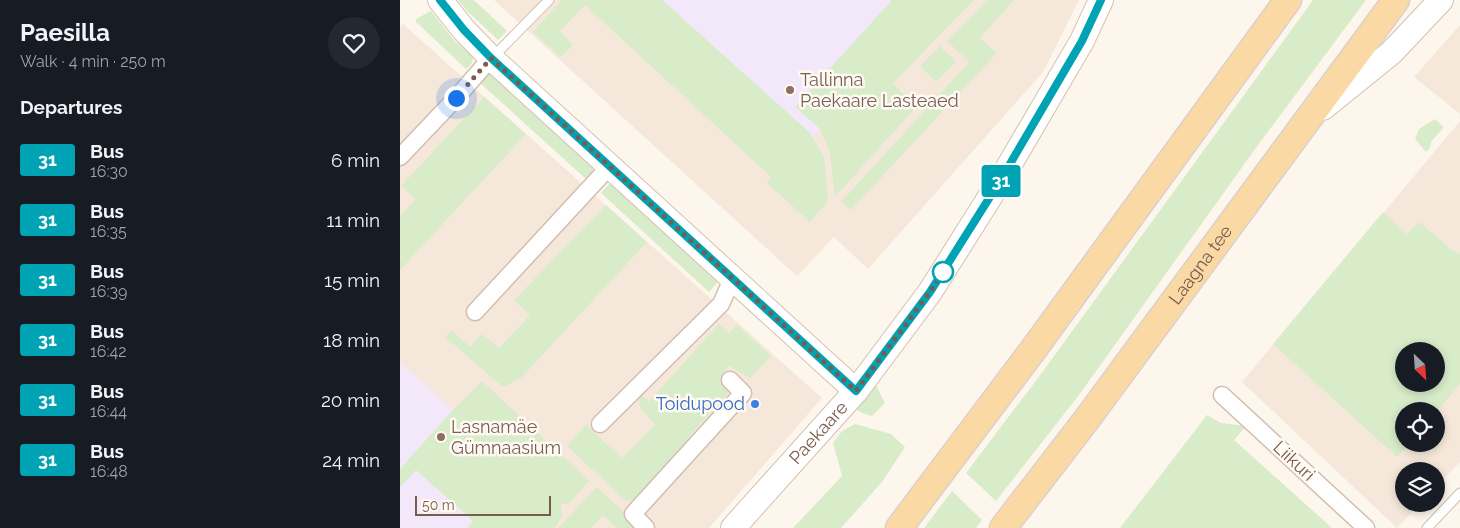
<!DOCTYPE html>
<meta charset="utf-8">
<style>
:root{--surface:#171b24;--page:#242831;--text:#f1f3f6;--muted:#9ea1a6}
body{margin:0;font-family:Raleway,sans-serif;background:var(--page);color:var(--text);height:100vh;display:flex;flex-direction:column;font-size:19px;white-space:nowrap}
*{box-sizing:border-box;margin:0}
p{font-size:16px;color:var(--muted)}
.icon{flex:none;width:28px;height:28px;fill:none;stroke:currentColor;stroke-width:2;stroke-linecap:round;stroke-linejoin:round}
.map{position:relative;flex:1;overflow:hidden}
.side{display:flex;flex-direction:column;background:var(--surface);width:400px}
.side>*{flex:none}
.badge{padding:0 10px;border-radius:4px;font-size:18px;line-height:32px}
.needle{width:32px;rotate:155deg}
.controls{position:absolute;left:995px;top:342px;display:grid;gap:10px}
.controls a{display:grid;place-items:center;width:50px;height:50px;border-radius:50%;background:var(--surface);box-shadow:0 2px 8px #0003;font-size:25px}
.scale{position:absolute;left:15px;bottom:12px;width:136px;box-sizing:border-box;padding-left:5px;border:2px solid #7a5c4d;border-top:0;font-size:14px;line-height:18px;white-space:nowrap;color:#7a5c4d;-webkit-text-stroke:4px #fffaf3;paint-order:stroke}
.you{position:absolute;width:25px;height:25px;margin:-12px;border:4px solid #fff;border-radius:50%;background:#1a73e8;box-shadow:0 0 0 8px #1a73e833}
.map>.badge{position:absolute;translate:-50% -50%;box-shadow:0 0 0 2px #fff}
h2{padding:0 20px;font-size:19px;line-height:45px}
.round{display:grid;place-items:center;flex:none;width:52px;height:52px;border-radius:26px;background:var(--page)}
.head{display:flex;align-items:center;justify-content:space-between;height:85px;padding:0 20px}
h1{font-size:24px;font-weight:700;line-height:38px}
ul{padding:0;list-style:none}
li{display:flex;align-items:center;gap:15px;height:60px;padding:0 20px}
li div{flex:1}
li b{display:block;font-size:19px}
li em{font-style:normal}
li .badge{min-width:55px;font-weight:700;text-align:center}
main{display:flex;flex:1;min-height:0}
.map>svg:first-child{display:block}
</style>
<main>
<section class="side">
<div class="head"><div><h1>Paesilla</h1><p>Walk · 4 min · 250 m</p></div><a class="round"><svg class="icon" aria-label="heart" viewBox="0 0 24 24"><path d="M12 20l-8-8c-3-5 5-10 8-4 3-6 11-1 8 4z"/></svg></a></div>
<h2>Departures</h2>
<ul>
<li><span class="badge" style="background:#00a3b4;color:#fff">31</span><div><b>Bus</b><p>16:30</p></div><em>6 min</em></li>
<li><span class="badge" style="background:#00a3b4;color:#fff">31</span><div><b>Bus</b><p>16:35</p></div><em>11 min</em></li>
<li><span class="badge" style="background:#00a3b4;color:#fff">31</span><div><b>Bus</b><p>16:39</p></div><em>15 min</em></li>
<li><span class="badge" style="background:#00a3b4;color:#fff">31</span><div><b>Bus</b><p>16:42</p></div><em>18 min</em></li>
<li><span class="badge" style="background:#00a3b4;color:#fff">31</span><div><b>Bus</b><p>16:44</p></div><em>20 min</em></li>
<li><span class="badge" style="background:#00a3b4;color:#fff">31</span><div><b>Bus</b><p>16:48</p></div><em>24 min</em></li>
</ul>
</section>
<div class="map">
<svg width="1060" height="528" viewBox="0 0 1060 528">
<rect width="100%" height="100%" fill="#fdf6ec"/>
<path fill="#f5e8da" fill-rule="evenodd" d="M94 0H679L643 72 468 269 434 237 397 276Z
M3 24 422 398 309 528H0V28Z
M1060 25V114L1014 77Z
M1060 121V462L1036 487V471H1004V504H1020L997 528 842 382ZM1004 351H1036V384H1004ZM1004 411H1036V444H1004Z"/>
<path fill="#f3e8fa" d="M262 0H545L393 157 286 21Z
M0 362 120 470 68 528H0Z"/>
<path fill="#d8ecc9" fill-rule="evenodd" d="M58 0H74L107 31 98 40 67 11Z
M162 0H262L409 132 424 156 428 201 410 222 367 183 370 176 185 5 160 31 173 45 161 57 133 32Z
M492 0H574L493 83 516 107 435 197 430 153 420 129 395 107Z
M587 0H614L580 38 597 53 451 210 441 202 569 62 547 41Z
M913 0H966L858 145 679 395 596 501 566 473 641 374Z
M31 11 53 39 73 57 72 63 66 69 16 22V19Z
M540 46 556 62 536 82 520 66Z
M91 73 194 168 192 172 186 179 79 82 87 74Z
M84 97 126 134 0 270V216L16 199 1 186Z
M1035 119 1044 127 1031 142 1030 148 1026 152 1015 139 1019 129Z
M209 184 213 185 317 279V283L309 292 201 193Z
M206 205 247 242 121 378 103 387 45 337 52 330 70 347 82 334 99 348 130 315 114 300Z
M983 212 1007 234 1019 222 1053 251 1060 254V384L1036 412 1004 411V444H1009L997 457 873 344ZM1004 351H1036V384H1004Z
M319 324 329 333 337 325 371 356 350 378 329 366 322 375V385L330 391 288 437 289 444 234 500 226 501 167 446 186 425 222 458 255 425 240 408 238 397 241 394 249 401Z
M82 381 189 481 168 505 161 503 162 516 155 528H68L73 521 16 470 0 487V469L53 410Z
M475 383 485 403 472 416 462 413 455 409Z
M807 415 821 423 846 426 834 440 932 528H720Z
M455 424 491 434 505 447 482 482 441 528H393L442 476 433 443 442 431Z
M197 487 241 528H217L203 515 191 528H158Z
M552 491 582 520 576 528H524Z"/>
<g fill="none" stroke-linecap="round" stroke-linejoin="round">
<g stroke="#d1beb0" stroke-width="11">
<path id="lane" d="M93 57 149 0
M1027 528 1060 493"/>
</g>
<g stroke="#d1beb0" stroke-width="19">
<path id="street" d="M0 157 56 98 91 58
M75 312 209 167
M822 395 966 528
M200 424 321 304 332 279
M246 528 233 514 343 393 330 380"/>
</g>
<g stroke="#d6c0b0" stroke-width="26">
<g id="secondary">
<path d="M40 0 64 30 91 58 456 391"/>
<path d="M923 108 991 53 1041 0"/>
<path id="s1" d="M333 528 456 391 530 292 600 181 682 41 701 0"/>
</g>
</g>
<g stroke="#dad1cd" stroke-width="29">
<g id="primary">
<path d="M499 528 633 350 888 0"/>
<path id="s2" d="M603 528 687 419 996 0"/>
</g>
</g>
<use href="#lane" stroke="#fff" stroke-width="9"/>
<use href="#street" stroke="#fff" stroke-width="16"/>
<use href="#secondary" stroke="#fff" stroke-width="24"/>
<use href="#primary" stroke="#fbd9a5" stroke-width="26"/>
</g>
<g fill="none" stroke-linecap="round" stroke-linejoin="round">
<g stroke="#fff" stroke-width="11">
<path id="line" d="M40 0 64 30 91 58 456 391 530 292 600 181 682 41 701 0"/>
</g>
<use href="#line" stroke="#00a3b4" stroke-width="8"/>
<path stroke="#7a5c4d" stroke-width="5" stroke-dasharray="0 9" d="M56 98 91 58 456 391 530 292 543 272"/>
</g>
<g fill="#8d6e63" stroke="#fffaf3" stroke-width="2">
<circle cx="390" cy="90" r="5"/>
<circle cx="41" cy="437" r="5"/>
</g>
<circle fill="#fff" stroke="#00a3b4" stroke-width="2.5" cx="543" cy="272" r="10"/>
<circle fill="#3f7fe0" stroke="#fffaf3" stroke-width="2" cx="355" cy="404" r="5"/>
<g text-anchor="middle" stroke-width="5" stroke-linejoin="round" paint-order="stroke">
<g font-size="18" fill="#785e54" stroke="#fffaf3" text-anchor="start">
<text x="400" y="86">Tallinna<tspan x="400" dy="21">Paekaare Lasteaed</tspan></text>
<text x="51" y="433">Lasnamäe<tspan x="51" dy="21">Gümnaasium</tspan></text>
</g>
<g font-size="18" fill="#7a5c4d" stroke="#fffaf3">
<text dy="6" stroke="none"><textPath href="#s2" startOffset="329">Laagna tee</textPath></text>
<text dy="6" stroke="none"><textPath href="#s1" startOffset="128">Paekaare</textPath></text>
<text transform="translate(894 461) rotate(43)" y="6">Liikuri</text>
</g>
<g font-size="18" fill="#366cbe" stroke="#fffaf3" text-anchor="end">
<text x="345" y="410">Toidupood</text>
</g>
</g>
</svg>
<div class="controls">
<a><svg class="needle" viewBox="-14 -14 28 28"><path d="M0-13l5 13h-10z" fill="#e53935"/><path d="M0 13l5-13h-10z" fill="#9ea1a6"/></svg></a>
<a><svg class="icon" aria-label="locate" viewBox="0 0 24 24"><circle cx="12" cy="12" r="6"/><path d="M12 2v4M12 18v4M2 12h4M18 12h4"/></svg></a>
<a><svg class="icon" aria-label="layers" viewBox="0 0 24 24"><path d="M12 4l9 5-9 5-9-5zM3 14l9 5 9-5"/></svg></a>
</div>
<div class="scale">50 m</div>
<div class="you" style="left:56px;top:98px"></div>
<b class="badge" style="left:601px;top:181px;background:#00a3b4;color:#fff">31</b>
</div>
</main>
